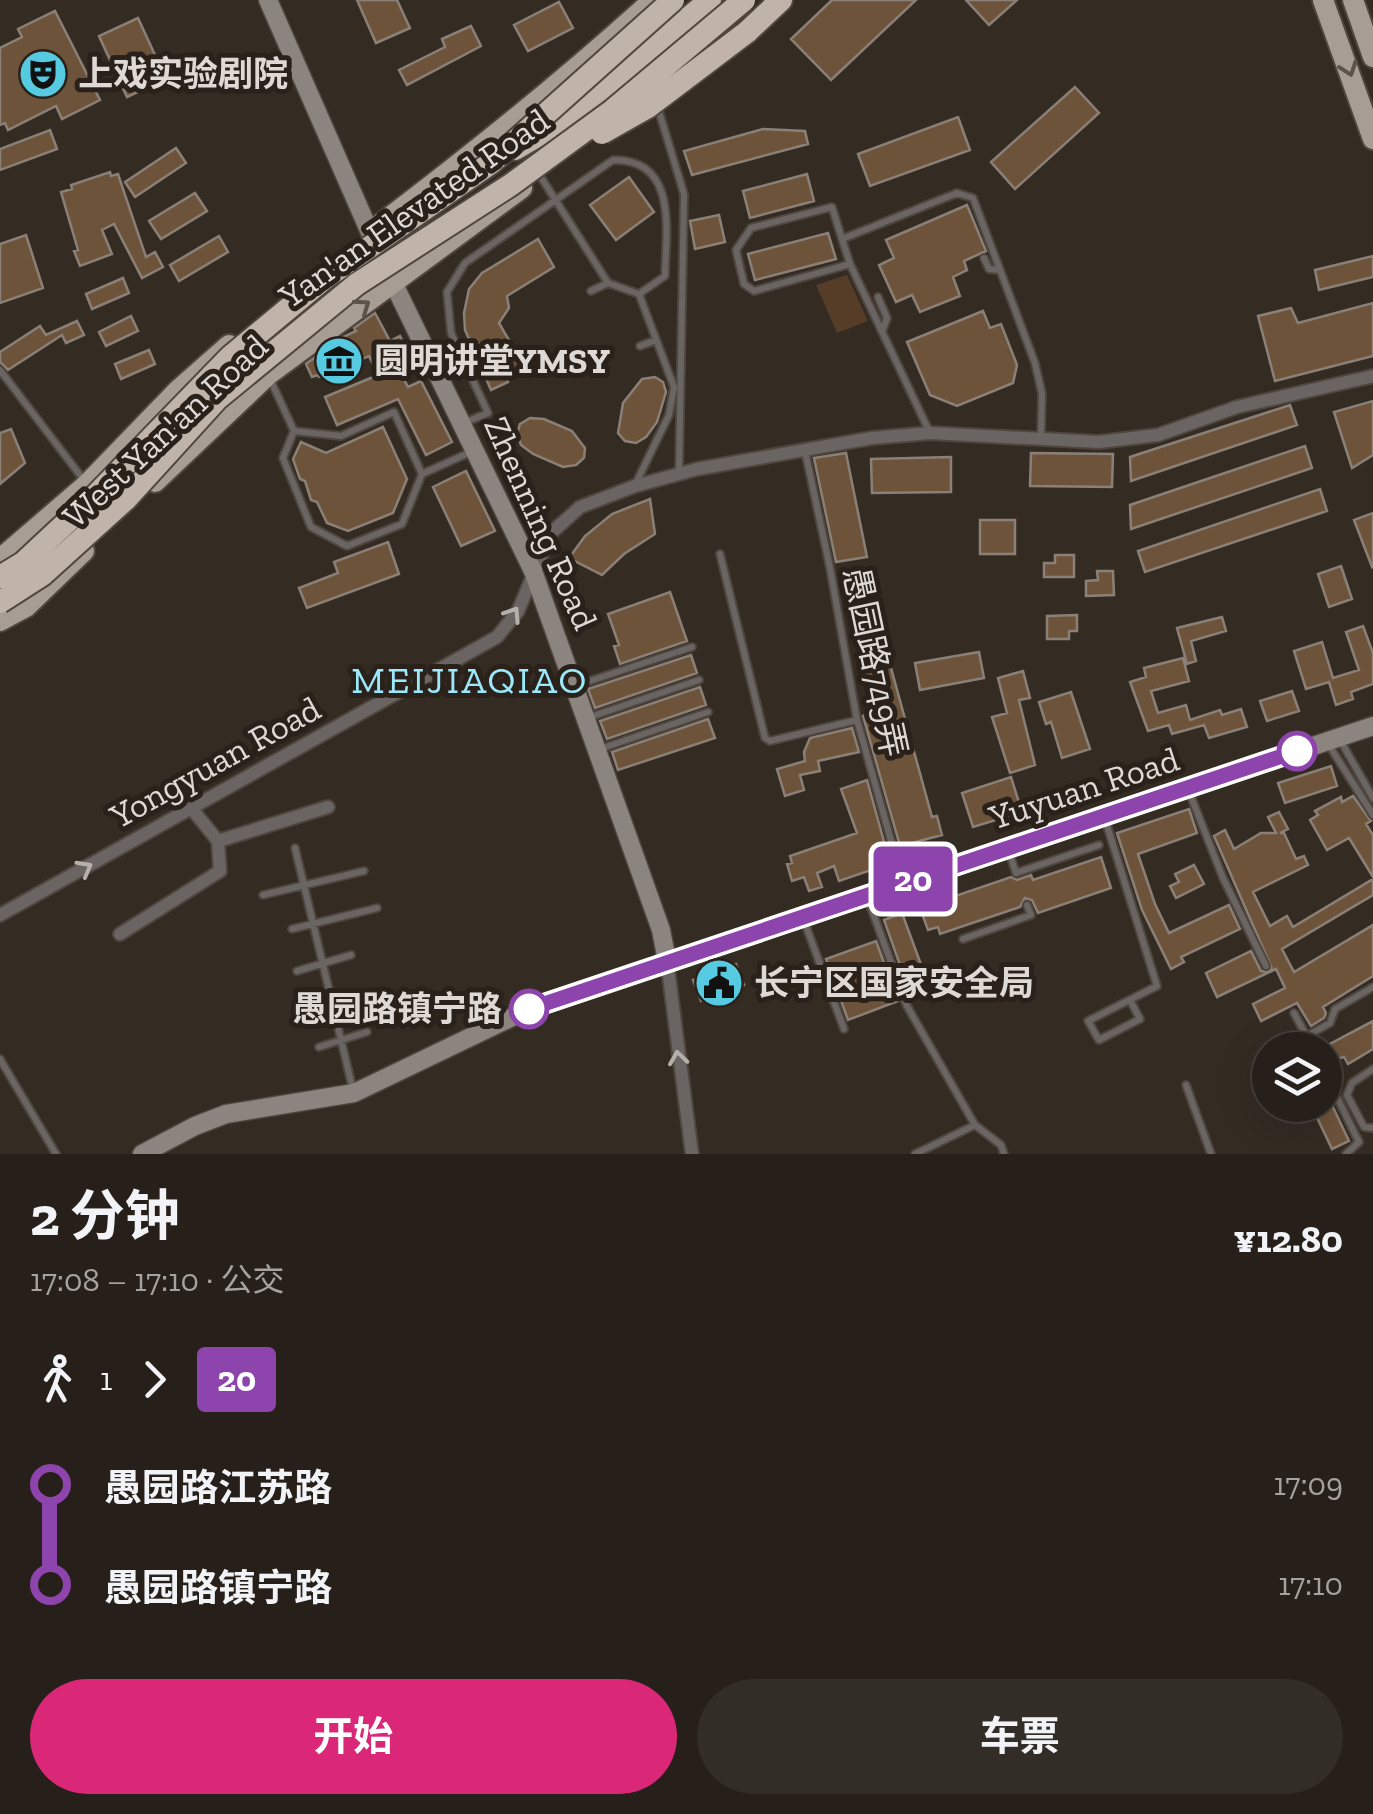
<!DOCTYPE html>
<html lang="zh">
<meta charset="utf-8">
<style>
:root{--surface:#27201a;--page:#332d27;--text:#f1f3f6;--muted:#a4a3a2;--line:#433e39;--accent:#db2777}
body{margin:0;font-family:"Zilla Slab","Noto Sans SC",serif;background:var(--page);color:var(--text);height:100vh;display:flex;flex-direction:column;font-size:38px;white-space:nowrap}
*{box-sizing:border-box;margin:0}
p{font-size:32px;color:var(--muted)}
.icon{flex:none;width:55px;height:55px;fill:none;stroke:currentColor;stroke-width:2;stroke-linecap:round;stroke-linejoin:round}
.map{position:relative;height:1154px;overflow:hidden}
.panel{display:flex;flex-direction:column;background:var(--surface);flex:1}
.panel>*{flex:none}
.badge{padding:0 20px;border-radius:8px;font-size:35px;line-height:65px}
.controls{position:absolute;left:1252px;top:1032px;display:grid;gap:20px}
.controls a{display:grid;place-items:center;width:90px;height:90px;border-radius:50%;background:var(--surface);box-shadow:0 10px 40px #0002,0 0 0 2px var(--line);font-size:50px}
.map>.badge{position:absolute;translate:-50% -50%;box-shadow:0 0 0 5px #fff}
.legs{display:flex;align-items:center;gap:15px;height:110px;padding:0 30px;font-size:32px}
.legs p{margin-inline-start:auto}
.head{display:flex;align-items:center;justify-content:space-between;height:170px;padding:0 30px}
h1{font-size:55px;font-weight:700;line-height:75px}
.action{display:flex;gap:20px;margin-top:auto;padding:20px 30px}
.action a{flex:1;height:115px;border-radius:60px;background:var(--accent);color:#fff;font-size:40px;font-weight:700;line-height:115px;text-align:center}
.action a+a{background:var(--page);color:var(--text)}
ul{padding:0 30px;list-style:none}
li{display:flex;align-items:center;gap:35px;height:100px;font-size:38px}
li i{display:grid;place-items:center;width:15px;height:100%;margin:0 12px;background:currentColor}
li i::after{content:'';width:25px;height:25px;margin:-12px;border:8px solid;border-radius:50%;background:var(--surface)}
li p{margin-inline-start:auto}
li:first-child i{background:linear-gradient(#0000 50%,currentColor 0)}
li:last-child i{background:linear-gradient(currentColor 50%,#0000 0)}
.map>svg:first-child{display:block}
</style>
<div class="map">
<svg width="1373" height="1154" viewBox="0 0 1373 1154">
<rect width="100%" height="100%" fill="#342b23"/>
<path fill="#553d27" d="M847 275 868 321 837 333 816 285Z"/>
<path fill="#6e533b" stroke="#8a8077" stroke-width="2.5" d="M357 0H397L410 28 376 43Z
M832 0H916L831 80 791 39Z
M966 0H1017L989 25Z
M559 2 573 28 528 51 514 25Z
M55 11 100 100 62 119 56 106 8 130 5 123 0 125V48L22 37 18 29Z
M138 18 166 79 127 97 99 36Z
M471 26 481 46 407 85 399 70 445 47 442 39Z
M1075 87 1099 113 1015 189 991 162Z
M958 117 970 150 870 186 858 154Z
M763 129 805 131 808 144 692 175 684 151Z
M50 130 57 149 0 170V149Z
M176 148 186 163 135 197 125 182Z
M110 172 111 176 118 174 146 257 155 252 163 267 142 278 114 224 102 230 112 254 80 266 74 251 78 250 61 192 72 189 71 185Z
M807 174 814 201 750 218 743 191Z
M629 177 654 212 616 240 590 205Z
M195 193 207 211 161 239 149 221Z
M967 205 986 251 964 261 967 270 953 277 960 296 920 312 912 295 896 302 879 265 894 258 886 240Z
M719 215 725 242 695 249 690 221Z
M828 233 836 259 755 280 748 254Z
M26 235 43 288 0 303V244Z
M219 236 228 252 179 281 170 265Z
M538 239 554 267 507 296 509 308 499 323 524 366 506 375 508 382 491 390 465 330 464 313 469 289 482 273Z
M1373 256V277L1319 290 1315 270Z
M123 278 129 293 92 309 86 294Z
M1373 303V356L1275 381 1258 316 1291 308 1298 323Z
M983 311 990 328 1001 324 1017 365 1013 383 957 406 930 395 907 342Z
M375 313 390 341 400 336 410 357 396 364 408 387 421 381 452 442 426 455 398 399 337 425 325 397 378 375 369 356 319 377 318 375 312 377 306 364 343 337 356 331 354 328Z
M131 316 138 331 106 346 99 332Z
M77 321 84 335 66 343 62 335 8 370 0 362V352L40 326 46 335Z
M149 350 155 364 121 379 115 364Z
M655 377 663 382 666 392 657 422 646 437 636 443 625 441 618 433 623 403 642 379Z
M1373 401V455L1352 468 1334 412Z
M1290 405 1297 425 1131 481 1130 457Z
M530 418 544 419 572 431 585 448 584 458 576 465 563 467 533 454 521 445 517 434 520 424Z
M383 427 407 479 393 513 348 531 327 523 317 502 311 500 305 481 300 479 293 459 301 442 326 453Z
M11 429 25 463 0 484V433Z
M1305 446 1312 468 1131 529 1130 505Z
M846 453 867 557 836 562 814 458Z
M1031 453 1113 454 1112 487 1030 486Z
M951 457V492L872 493 871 459Z
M466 471 495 531 461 546 433 487Z
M1320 489 1327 511 1145 572 1138 551Z
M650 499 655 534 624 554 602 575 569 558 585 536 612 514Z
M1373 513V566L1372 567 1354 520Z
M980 520H1015V554H980Z
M388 542 399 574 307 608 299 588 338 573 334 562Z
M1055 555H1074V577H1044V563H1055Z
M1341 566 1352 599 1329 607 1318 574Z
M1097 571H1113L1114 595 1086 596V581L1098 580Z
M670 592 687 641 620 664 614 646 619 645 608 614Z
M1077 615V631H1069V639H1047V616Z
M1222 617 1226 631 1191 641 1196 661 1187 664 1177 628Z
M1363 626 1373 653V684L1351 692 1353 699 1336 705 1329 682 1306 689 1294 651 1322 642 1333 678 1359 670 1346 632Z
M979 652 984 678 920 690 915 663Z
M691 655 697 673 595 708 588 689Z
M888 657 932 817 937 816 942 835 900 846 863 716 871 711 864 663Z
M1183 658 1189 681 1151 691 1158 713 1186 705 1190 720 1220 710 1222 715 1241 709 1247 727 1209 738 1204 725 1172 734 1169 725 1148 731 1130 682 1146 677 1144 668Z
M1023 671 1030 698 1019 700 1035 765 1010 773 992 717 1007 713 998 678Z
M700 687 706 705 607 739 600 721Z
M1292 691 1299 711 1267 721 1260 701Z
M1071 692 1090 749 1062 758 1051 722 1046 724 1039 702Z
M708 719 715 738 618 770 612 752Z
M852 728 859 752 818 761 820 771 800 775 804 790 785 796 777 769 805 761 804 752 810 738Z
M1331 766 1337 786 1285 803 1278 783Z
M1011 777 1022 812 973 827 962 793Z
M867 780 886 849 881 851 886 865 839 881 834 866 817 873 822 887 809 891 804 877 792 881 787 864 792 863 790 856 857 833 841 789Z
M1353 796 1371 821 1366 824 1373 835V877L1349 838 1327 850 1310 820 1318 815 1315 811 1341 797 1342 802Z
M1189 809 1197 833 1138 854 1155 904 1169 933 1229 905 1240 929 1181 957 1184 962 1171 969 1142 910 1117 833Z
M1279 812 1288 829 1280 833H1284L1296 859 1304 856 1308 865 1253 892 1270 926 1287 916 1293 927 1373 879V895L1282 949 1294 972 1373 925V976L1323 1007 1326 1013 1324 1018 1311 1026 1297 1003 1261 1021 1253 1004 1285 988 1276 969 1217 997 1206 973 1251 951 1261 971 1268 972 1272 969 1214 836 1225 830 1234 849 1261 833H1276L1268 817Z
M1101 857 1111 888 1038 913 1032 900 1025 898 1020 907 940 934 938 927 928 930 920 908 1011 877 1017 880 1031 875 1033 880Z
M1194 865 1204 884 1176 898 1170 886 1179 882 1175 874Z
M902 913 926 978 907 985 884 920Z
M876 941 898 1001 848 1020 826 959Z
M736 964 744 985 701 1001 693 980Z
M1373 1021V1049L1348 1064 1344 1057 1333 1060 1326 1046Z
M1311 1105H1332L1349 1141 1332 1149Z"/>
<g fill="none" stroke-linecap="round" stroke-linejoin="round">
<g stroke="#4f473f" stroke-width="10">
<path id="lane" d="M657 105 684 194 679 473
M539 174 608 283 639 294 674 387 669 415 635 485
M842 239 832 207 751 228 736 250 744 284 754 291 850 264
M984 258 989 269 999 270
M591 291 608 283
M878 297 887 318 882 332
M640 346 656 340
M0 370 86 483
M271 381 294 431 341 436 394 412 422 474
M466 422 488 413 451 333 447 292 465 263 613 160C678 159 666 230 665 276L639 294
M294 431 283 458 311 527 347 546 402 524 422 474 473 451
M930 433 850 264 842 239 957 193 973 198 1035 363 1042 394 1041 437
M805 451 830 568 857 720 903 883
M720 554 765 738 770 741 857 720
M575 686 692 647
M587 718 699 680
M1339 738 1373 798
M1327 742 1373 815
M600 749 708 712
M1188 789 1223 878 1266 966
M1104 816 1157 986 1088 1021 1099 1040 1140 1019 1130 1000
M295 848 353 1090
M1008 849 1016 873 1099 845
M263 895 364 871
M867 897 907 1006 975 1125
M803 918 844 1029
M292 929 377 908
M963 939 1031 915 1027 905
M297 971 351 955
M301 1012 358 995
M1294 1013 1314 1050
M1307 1036 1330 1023 1335 1009 1373 987
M319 1047 367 1032
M0 1059 56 1154
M1373 1069 1352 1083 1347 1095 1364 1127 1373 1128
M1325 1073 1359 1142 1346 1154
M1186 1085 1211 1154
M915 1154 975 1125 1001 1145 1004 1154"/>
</g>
<g stroke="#4f473f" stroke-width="16">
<path id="street" d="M218 841 328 807
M0 915 497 637 518 611 551 533 580 507 635 486 697 469 872 438 930 433 1099 442 1158 435 1237 407 1373 376
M120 934 220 871 218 841 192 809
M667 961 692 1154"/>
</g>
<g stroke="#4f473f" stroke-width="21">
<path id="secondary" d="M268 0 375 244
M388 272 533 571 661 930 667 961
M142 1154 195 1126 226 1114 354 1093 529 1009 1373 726"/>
</g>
<g stroke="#4f473f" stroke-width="24">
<path id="primary" d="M1323 0 1373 139
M1353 0 1373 57
M373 240 378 226C473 154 565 80 653 0
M155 482 268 375 522 188
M0 559 87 484 178 390 229 345
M0 621 26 607 84 551"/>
</g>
<g stroke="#4f473f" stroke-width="26">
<path id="highway" d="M747 32 781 0
M515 149 568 118 710 0"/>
</g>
<use href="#lane" stroke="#6a6562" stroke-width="6"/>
<use href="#street" stroke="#6a6562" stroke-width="12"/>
<use href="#secondary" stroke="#8c857f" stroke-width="18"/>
<use href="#primary" stroke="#a79d95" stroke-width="20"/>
<use href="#highway" stroke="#bfb3aa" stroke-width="22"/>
<g stroke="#4f473f" stroke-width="26" stroke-linecap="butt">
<path id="highway-bridge" d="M602 133 648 107 747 32
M0 577 23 563 96 495 230 357 325 278 491 163 673 0
M0 602 42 575 126 499 217 399 357 284 512 184 613 110 744 0"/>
</g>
<use href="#highway-bridge" stroke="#bfb3aa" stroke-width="22"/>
</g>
<defs><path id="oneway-chevron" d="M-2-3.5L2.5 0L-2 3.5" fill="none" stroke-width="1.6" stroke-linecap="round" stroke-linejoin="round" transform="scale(2.5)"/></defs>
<g stroke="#5c534b">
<use href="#oneway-chevron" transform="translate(1349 69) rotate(71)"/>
<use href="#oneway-chevron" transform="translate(363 306) rotate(-35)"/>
</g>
<g stroke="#b6b0ad">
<use href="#oneway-chevron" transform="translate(513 614) rotate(-57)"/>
<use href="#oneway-chevron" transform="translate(85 868) rotate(-29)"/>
<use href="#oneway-chevron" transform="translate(678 1058) rotate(-98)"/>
</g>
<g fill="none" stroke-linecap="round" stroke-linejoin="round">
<g stroke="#fff" stroke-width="22">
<path id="line-1" d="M529 1009 1297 751"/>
</g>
<use href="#line-1" stroke="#8e44ad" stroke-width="15"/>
</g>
<defs>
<g id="theatre-disc" transform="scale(2.5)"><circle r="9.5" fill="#55cae0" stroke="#2a211a"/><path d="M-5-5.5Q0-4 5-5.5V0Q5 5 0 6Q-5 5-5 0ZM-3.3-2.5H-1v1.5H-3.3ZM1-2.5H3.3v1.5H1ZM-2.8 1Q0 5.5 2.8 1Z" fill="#111"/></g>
<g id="museum-disc" transform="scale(2.5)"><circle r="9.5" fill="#55cae0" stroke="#2a211a"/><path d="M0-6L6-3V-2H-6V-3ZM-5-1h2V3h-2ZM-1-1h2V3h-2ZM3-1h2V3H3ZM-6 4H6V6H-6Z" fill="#111"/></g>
<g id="civic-disc" transform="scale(2.5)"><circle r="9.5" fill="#55cae0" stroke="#2a211a"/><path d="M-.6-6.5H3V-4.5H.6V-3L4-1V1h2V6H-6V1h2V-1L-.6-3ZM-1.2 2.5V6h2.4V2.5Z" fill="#111"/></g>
</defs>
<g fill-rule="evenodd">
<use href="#theatre-disc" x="43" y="74"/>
<use href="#museum-disc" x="339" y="361"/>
<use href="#civic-disc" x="719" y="983"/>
</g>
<g fill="#fff" stroke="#8e44ad" stroke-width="5">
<circle cx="1297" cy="751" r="18"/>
<circle cx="529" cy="1009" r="18"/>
</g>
<g text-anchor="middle" stroke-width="10" stroke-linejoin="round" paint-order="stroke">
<g font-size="35" font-weight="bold" fill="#dfd9d5" stroke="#2a211a" text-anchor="start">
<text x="78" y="86">上戏实验剧院</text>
<text x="374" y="373">圆明讲堂YMSY</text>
<text x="754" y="995">长宁区国家安全局</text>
</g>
<g font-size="35" fill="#dfd9d5" stroke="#2a211a">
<text transform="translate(414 208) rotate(-35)" y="12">Yan'an Elevated Road</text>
<text transform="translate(165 431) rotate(-43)" y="12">West Yan'an Road</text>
<text transform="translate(541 523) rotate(66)" y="12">Zhenning Road</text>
<text transform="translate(875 662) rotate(78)" y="12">愚园路749弄</text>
<text transform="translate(215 762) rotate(-29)" y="12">Yongyuan Road</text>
<text transform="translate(1084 788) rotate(-18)" y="12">Yuyuan Road</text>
</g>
<g font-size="35" font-weight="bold" fill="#dfd9d5" stroke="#2a211a" text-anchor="end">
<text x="502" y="1021">愚园路镇宁路</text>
</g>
<g font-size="38" letter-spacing="2.5" fill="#9ae8f9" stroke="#2a211a">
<text x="470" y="693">MEIJIAQIAO</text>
</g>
</g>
</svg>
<div class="controls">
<a><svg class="icon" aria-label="layers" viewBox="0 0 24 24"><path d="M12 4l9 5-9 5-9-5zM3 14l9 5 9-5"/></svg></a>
</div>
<b class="badge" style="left:913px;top:879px;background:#8e44ad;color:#fff">20</b>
</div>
<section class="panel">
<div class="head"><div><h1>2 分钟</h1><p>17:08 – 17:10 · 公交</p></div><b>¥12.80</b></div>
<div class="legs"><svg class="icon" aria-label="walk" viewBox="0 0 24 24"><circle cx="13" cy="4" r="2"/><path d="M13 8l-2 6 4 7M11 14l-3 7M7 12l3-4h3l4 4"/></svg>1<svg class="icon" aria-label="forward" viewBox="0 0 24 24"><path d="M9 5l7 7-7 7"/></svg><b class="badge" style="background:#8e44ad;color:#fff">20</b></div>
<ul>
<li><i style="color:#8e44ad"></i><b>愚园路江苏路</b><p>17:09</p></li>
<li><i style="color:#8e44ad"></i><b>愚园路镇宁路</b><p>17:10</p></li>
</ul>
<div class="action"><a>开始</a><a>车票</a></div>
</section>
